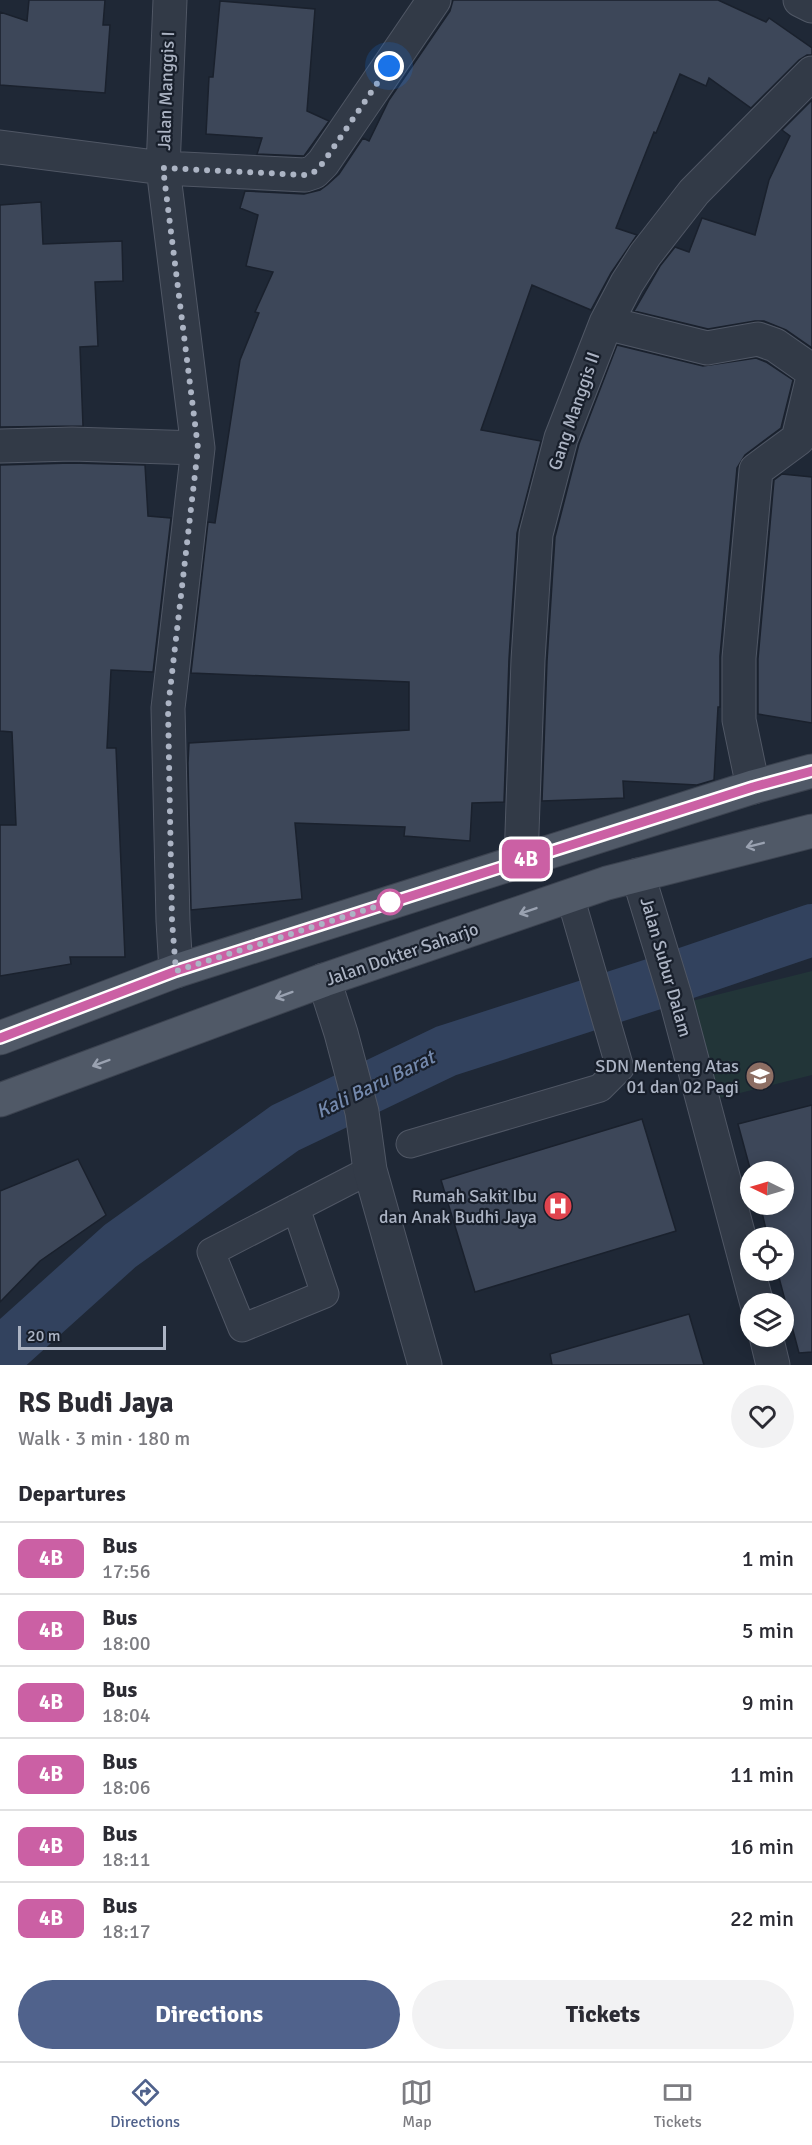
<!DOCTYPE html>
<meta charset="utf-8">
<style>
:root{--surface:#fff;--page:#f2f2f3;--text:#2b2b33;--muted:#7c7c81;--line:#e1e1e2;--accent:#50628c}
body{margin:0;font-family:Signika,sans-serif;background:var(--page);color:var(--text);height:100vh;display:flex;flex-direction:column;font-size:22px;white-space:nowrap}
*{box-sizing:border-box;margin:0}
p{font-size:20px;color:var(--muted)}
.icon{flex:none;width:33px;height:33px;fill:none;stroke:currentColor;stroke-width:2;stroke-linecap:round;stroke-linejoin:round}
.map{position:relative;height:1365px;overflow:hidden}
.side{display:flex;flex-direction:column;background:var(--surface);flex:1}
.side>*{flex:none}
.badge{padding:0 12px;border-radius:9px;font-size:21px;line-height:39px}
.needle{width:39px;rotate:275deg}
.tools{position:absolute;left:740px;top:1161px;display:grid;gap:12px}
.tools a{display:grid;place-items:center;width:54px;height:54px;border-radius:50%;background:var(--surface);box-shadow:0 3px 15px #0003;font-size:30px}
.scale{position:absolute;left:18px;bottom:15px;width:148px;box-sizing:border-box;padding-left:6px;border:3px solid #acb4c4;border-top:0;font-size:16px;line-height:21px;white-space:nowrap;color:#acb4c4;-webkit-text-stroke:4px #181f2b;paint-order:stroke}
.you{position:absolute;width:30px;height:30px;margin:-15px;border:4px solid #fff;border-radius:50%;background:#1a73e8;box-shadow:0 0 0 9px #1a73e833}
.map>.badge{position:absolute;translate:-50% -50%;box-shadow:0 0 0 3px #fff}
h2{padding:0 18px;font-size:22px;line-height:54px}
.round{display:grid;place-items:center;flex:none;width:63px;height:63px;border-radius:32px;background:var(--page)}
.overview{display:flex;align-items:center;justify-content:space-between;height:102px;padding:0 18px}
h1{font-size:28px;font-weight:700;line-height:45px}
.cta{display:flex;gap:12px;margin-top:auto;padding:12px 18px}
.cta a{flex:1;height:69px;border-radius:36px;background:var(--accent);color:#fff;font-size:24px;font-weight:700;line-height:69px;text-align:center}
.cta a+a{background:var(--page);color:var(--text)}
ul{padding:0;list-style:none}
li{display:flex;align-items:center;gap:18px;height:72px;padding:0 18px;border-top:2px solid var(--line)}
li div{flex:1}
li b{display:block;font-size:22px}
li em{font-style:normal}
li .badge{min-width:66px;font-weight:700;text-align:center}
.tab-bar{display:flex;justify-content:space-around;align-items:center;height:84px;border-top:2px solid var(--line);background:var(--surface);font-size:16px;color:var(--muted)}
.tab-bar a{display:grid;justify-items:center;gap:3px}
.tab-bar .current{color:var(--accent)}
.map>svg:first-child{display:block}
</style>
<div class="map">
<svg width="812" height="1365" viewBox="0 0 812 1365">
<rect width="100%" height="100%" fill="#1f2836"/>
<path fill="#223538" d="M812 971V1075L716 1099 692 1001Z"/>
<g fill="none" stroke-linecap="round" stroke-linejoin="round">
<path stroke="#32425e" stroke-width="52" d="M0 1354 120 1246 285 1128 446 1051 654 984 812 930"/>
</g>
<path fill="#3d4759" stroke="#1a212d" stroke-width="1.5" d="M29 0H105L103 25H110L105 93 0 85V12L27 21Z
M453 0H718L766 22 769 18 812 48V55H807L799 60 751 108 709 78 706 86 680 74 656 133 654 132 616 228 637 235 611 273 591 310 532 285 481 430 541 441 517 533 509 659 504 802 472 803 470 841 404 836 405 827 295 823 302 899 191 910 188 763 189 743 409 730V682L191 673 208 522 215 523 240 360 259 313 255 312 273 272 246 266 258 215 240 208 245 191 304 194 320 190 327 185 339 174 363 138 369 141 389 100 450 11Z
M220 1 315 9 307 111 329 121 304 156 257 154 262 138 206 134 209 77H213Z
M812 100V348L786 330 764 321H755L708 329 634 311 660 266 675 247 689 252 702 218 755 235 769 180 790 136 782 130Z
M41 202 43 244 122 241 123 281 95 282 98 346 80 347 83 426 0 427V205Z
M617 345 703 366 756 358 766 362 793 380 781 428 745 455 737 468 720 656V707H718L714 780 697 785 623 781 624 798 542 801 547 661 555 537 579 444Z
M72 463 145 465 148 516 171 518 153 672 111 670 107 748H116L125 957H70L71 964 0 976V825H16L12 732 0 731V465Z
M782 474 812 477V723L758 714V659L774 480Z
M812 1105V1352L799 1353 777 1270H783V1238H768L760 1204H783V1172H751L738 1124Z
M642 1119 676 1231 475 1292 441 1180Z
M78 1159 106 1215 40 1261 0 1302V1191Z
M689 1314 704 1365H552L550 1354Z"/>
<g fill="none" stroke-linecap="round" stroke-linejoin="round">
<g stroke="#505765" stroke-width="29">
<path id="lane" d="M410 1144 600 1088 620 1068 570 896
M296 1208 325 1294 242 1328 211 1252 370 1170"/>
</g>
<g stroke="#505765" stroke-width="35">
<path id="street" d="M170 0 163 168 198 448 168 708 173 921 176 971
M800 0 812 6
M0 147 163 168 305 175 314 172 323 163 434 0
M606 323 707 348 758 339 775 345 812 371
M0 446 72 444 198 448
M753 787 739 720V658L756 470 798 439 812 381
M521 861 528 660 536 534 561 438 606 323 627 283 645 255 694 192 812 73
M638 875 675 996 757 1304
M324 980 341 1033 362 1112 370 1170 425 1365
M766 1336 773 1365"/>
</g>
<g stroke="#3c4350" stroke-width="35">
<path id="primary" d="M0 1038 176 971 753 787 812 771
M0 1100 324 980 607 883 812 831"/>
</g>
<use href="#lane" stroke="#323a47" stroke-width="27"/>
<use href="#street" stroke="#323a47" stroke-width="33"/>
<use href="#primary" stroke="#505967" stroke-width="33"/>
</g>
<defs><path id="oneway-shaft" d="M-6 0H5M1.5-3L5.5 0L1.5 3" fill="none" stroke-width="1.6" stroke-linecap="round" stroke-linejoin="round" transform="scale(1.5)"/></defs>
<g stroke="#9aa2b1">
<use href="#oneway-shaft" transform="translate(755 845) rotate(166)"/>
<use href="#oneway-shaft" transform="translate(528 911) rotate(161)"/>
<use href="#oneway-shaft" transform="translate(284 995) rotate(160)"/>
<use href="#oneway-shaft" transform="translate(101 1063) rotate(160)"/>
</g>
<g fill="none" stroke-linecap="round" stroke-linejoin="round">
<g stroke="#fff" stroke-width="14">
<path id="line" d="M0 1038 176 971 753 787 812 771"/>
</g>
<use href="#line" stroke="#cb60a4" stroke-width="9"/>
<path stroke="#acb4c4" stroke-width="6" stroke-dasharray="0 10.8" d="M389 66 323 163 314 172 305 175 163 168 198 448 168 708 172 921 176 971 390 902"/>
</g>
<defs>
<g id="school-disc" transform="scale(1.5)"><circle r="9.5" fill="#8d6e63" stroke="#181f2b"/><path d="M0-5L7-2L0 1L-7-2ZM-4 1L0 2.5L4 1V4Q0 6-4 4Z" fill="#fff"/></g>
<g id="hospital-disc" transform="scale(1.5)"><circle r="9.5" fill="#e0444e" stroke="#181f2b"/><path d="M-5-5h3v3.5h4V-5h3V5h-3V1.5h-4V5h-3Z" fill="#fff"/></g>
</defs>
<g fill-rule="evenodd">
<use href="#school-disc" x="760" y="1076"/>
<use href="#hospital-disc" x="558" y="1206"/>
</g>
<circle fill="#fff" stroke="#cb60a4" stroke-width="3" cx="390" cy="902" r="12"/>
<g text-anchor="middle" stroke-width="4.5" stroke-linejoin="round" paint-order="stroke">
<g font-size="18" fill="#acb4c4" stroke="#181f2b">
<text transform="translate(166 91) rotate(-88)" y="6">Jalan Manggis I</text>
<text transform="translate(574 411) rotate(-71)" y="6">Gang Manggis II</text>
<text transform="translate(402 954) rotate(-19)" y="6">Jalan Dokter Saharjo</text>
<text transform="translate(666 967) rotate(74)" y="6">Jalan Subur Dalam</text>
</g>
<g font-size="18" fill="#acb4c4" stroke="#181f2b" text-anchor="end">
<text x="739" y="1072">SDN Menteng Atas<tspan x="739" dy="21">01 dan 02 Pagi</tspan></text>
<text x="537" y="1202">Rumah Sakit Ibu<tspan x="537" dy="21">dan Anak Budhi Jaya</tspan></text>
</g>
<g font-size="20" font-style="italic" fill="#7489ad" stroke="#181f2b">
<text transform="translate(375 1084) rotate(-26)" y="7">Kali Baru Barat</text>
</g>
</g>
</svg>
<div class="tools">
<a><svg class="needle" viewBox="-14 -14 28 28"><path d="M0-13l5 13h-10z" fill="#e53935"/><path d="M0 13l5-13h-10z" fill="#7c7c81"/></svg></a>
<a><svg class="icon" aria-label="locate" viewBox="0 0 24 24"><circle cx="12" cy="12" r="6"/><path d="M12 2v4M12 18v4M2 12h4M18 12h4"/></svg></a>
<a><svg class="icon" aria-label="layers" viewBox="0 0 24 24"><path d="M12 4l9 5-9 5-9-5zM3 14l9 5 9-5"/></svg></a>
</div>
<div class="scale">20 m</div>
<div class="you" style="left:389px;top:66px"></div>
<b class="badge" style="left:526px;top:859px;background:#cb60a4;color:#fff">4B</b>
</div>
<section class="side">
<div class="overview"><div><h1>RS Budi Jaya</h1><p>Walk · 3 min · 180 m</p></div><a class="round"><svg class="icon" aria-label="heart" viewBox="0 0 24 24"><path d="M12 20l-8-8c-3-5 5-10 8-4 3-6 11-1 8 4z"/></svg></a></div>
<h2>Departures</h2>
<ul>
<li><span class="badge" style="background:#cb60a4;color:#fff">4B</span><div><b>Bus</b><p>17:56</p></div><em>1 min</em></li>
<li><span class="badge" style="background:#cb60a4;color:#fff">4B</span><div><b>Bus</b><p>18:00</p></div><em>5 min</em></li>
<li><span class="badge" style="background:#cb60a4;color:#fff">4B</span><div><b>Bus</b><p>18:04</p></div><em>9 min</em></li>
<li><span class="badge" style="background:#cb60a4;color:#fff">4B</span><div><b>Bus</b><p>18:06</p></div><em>11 min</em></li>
<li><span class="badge" style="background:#cb60a4;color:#fff">4B</span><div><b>Bus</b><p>18:11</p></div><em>16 min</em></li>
<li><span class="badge" style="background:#cb60a4;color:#fff">4B</span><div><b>Bus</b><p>18:17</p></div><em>22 min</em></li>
</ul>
<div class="cta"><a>Directions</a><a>Tickets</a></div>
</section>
<nav class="tab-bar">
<a class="current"><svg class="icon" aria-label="directions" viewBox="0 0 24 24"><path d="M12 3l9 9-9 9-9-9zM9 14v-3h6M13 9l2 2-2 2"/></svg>Directions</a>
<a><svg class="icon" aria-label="map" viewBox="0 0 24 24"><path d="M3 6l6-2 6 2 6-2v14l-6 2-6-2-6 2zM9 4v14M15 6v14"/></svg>Map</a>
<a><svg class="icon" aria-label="tickets" viewBox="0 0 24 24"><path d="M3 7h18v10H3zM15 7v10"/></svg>Tickets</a>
</nav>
